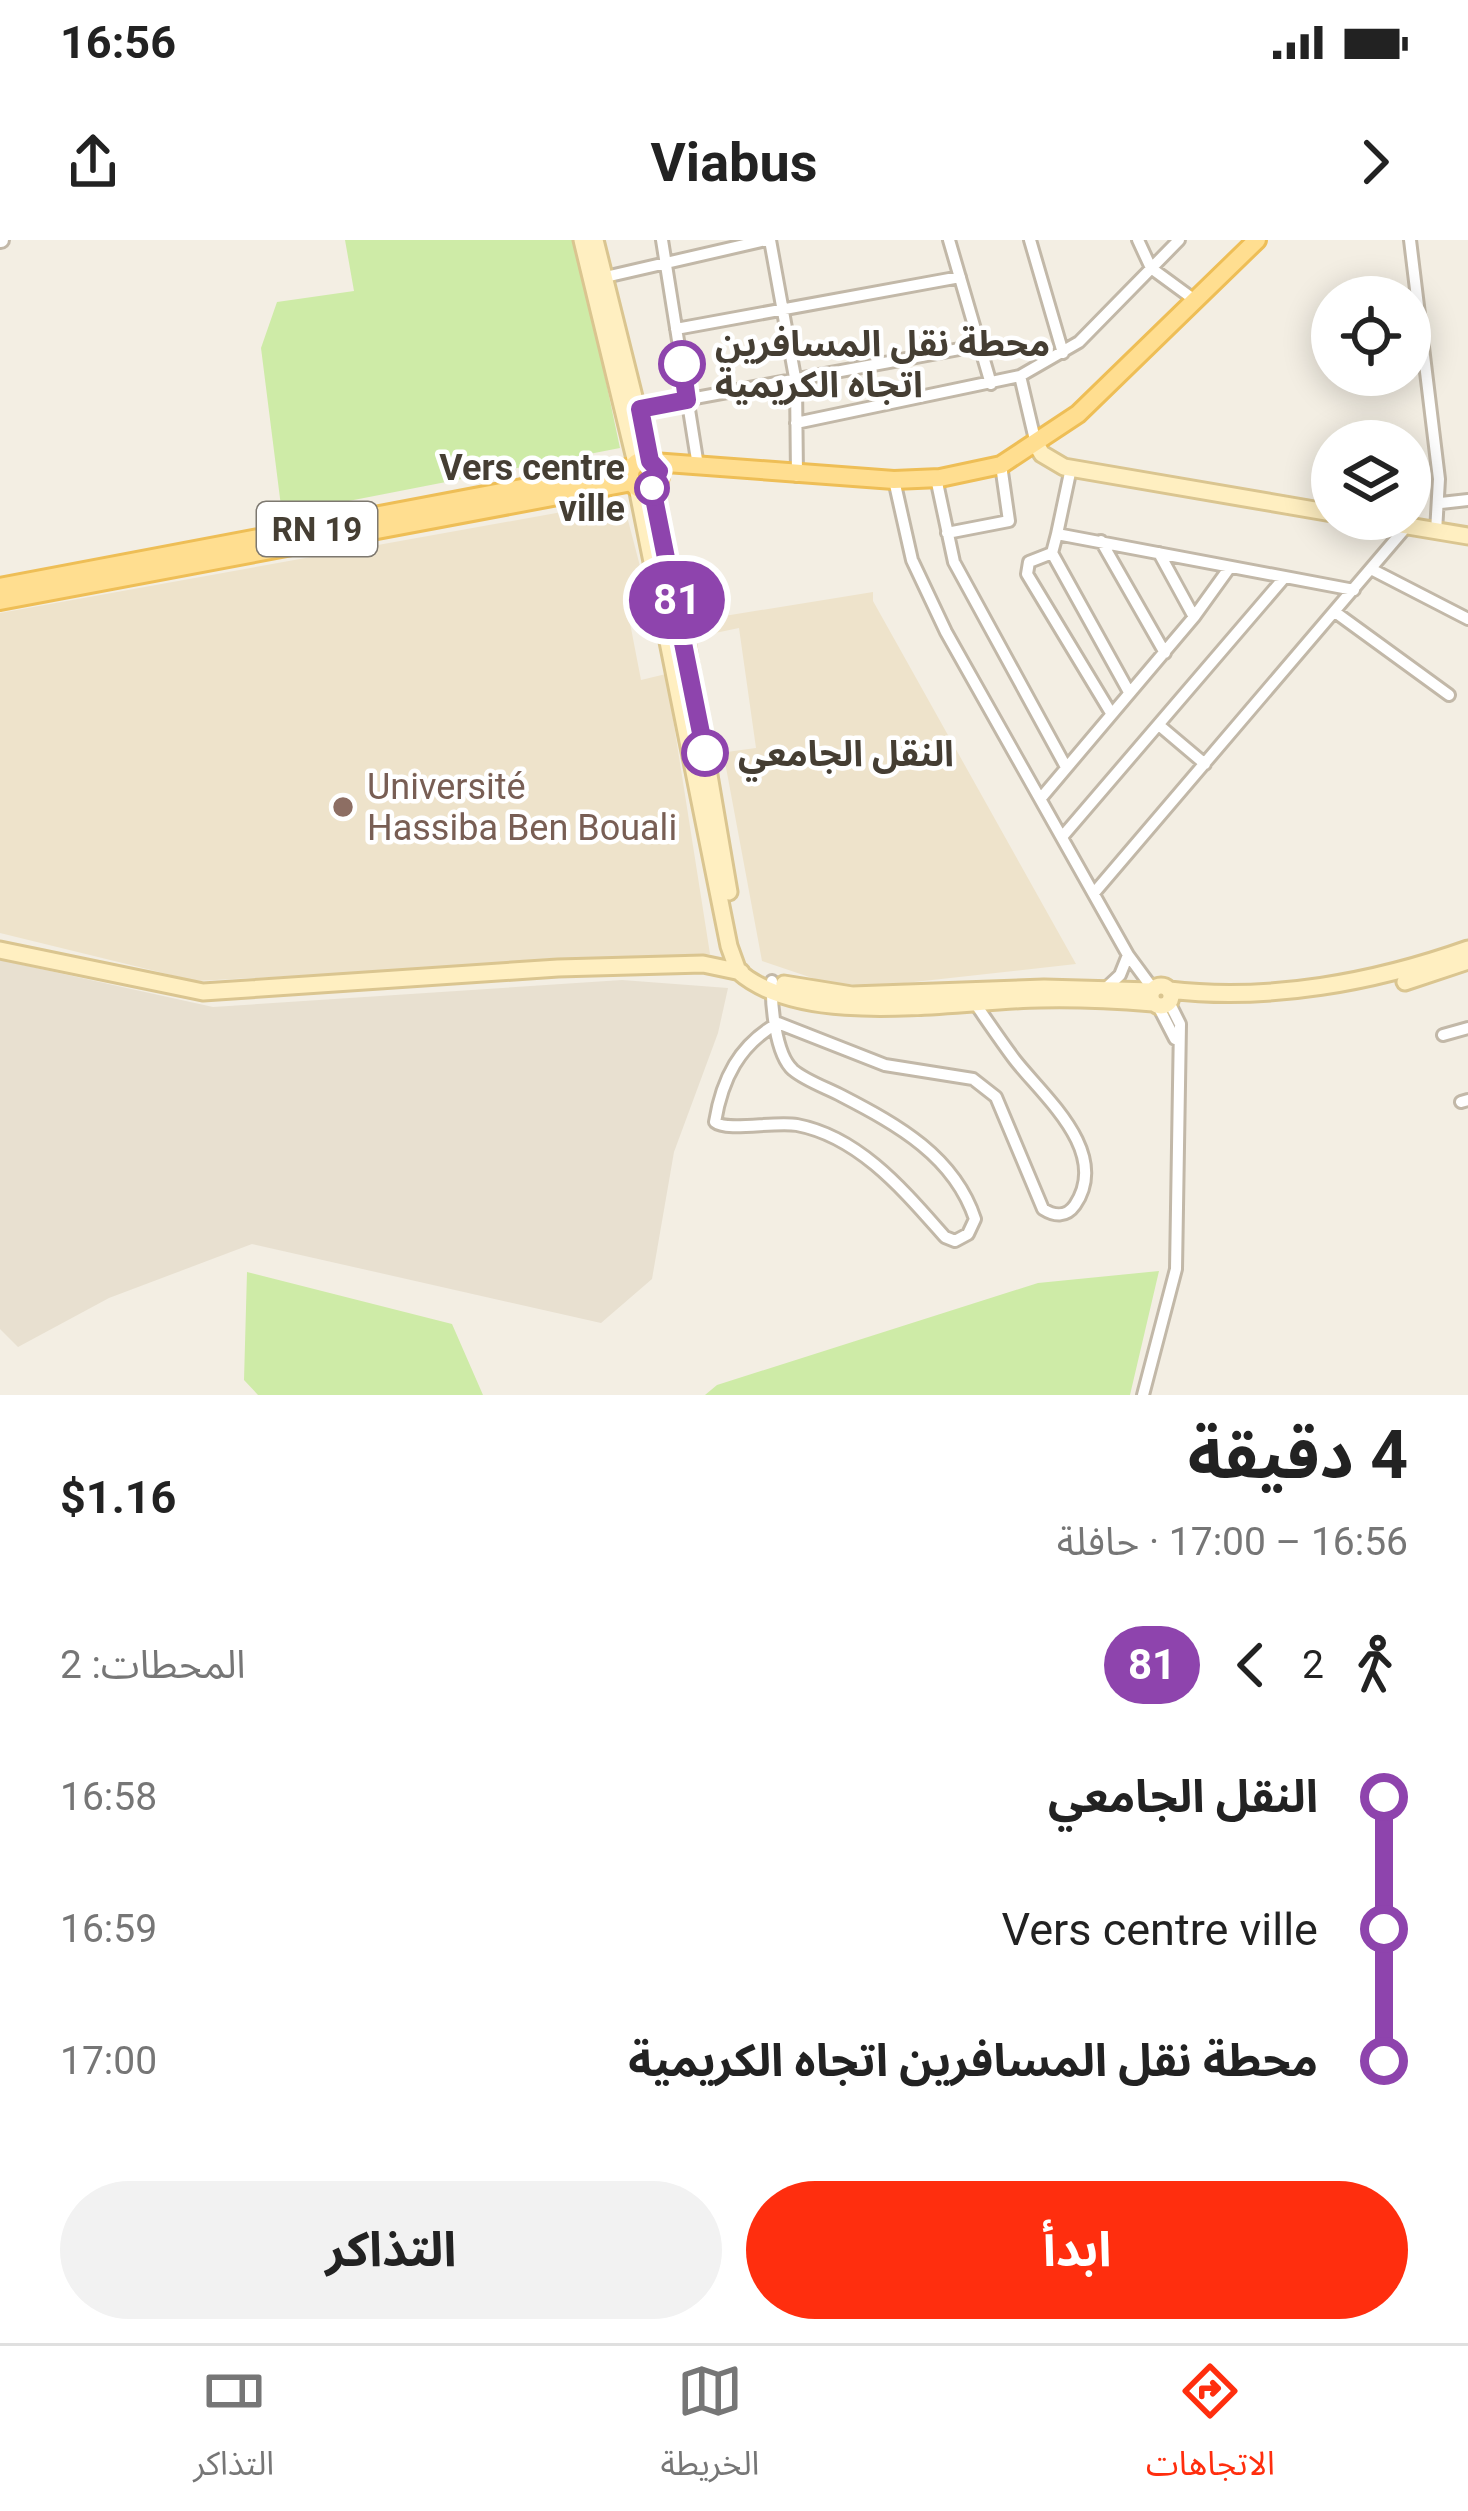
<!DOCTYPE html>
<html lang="ar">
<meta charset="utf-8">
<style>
:root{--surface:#fff;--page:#f2f2f2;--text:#222;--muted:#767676;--line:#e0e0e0;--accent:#ff2e0e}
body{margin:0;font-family:Roboto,"Noto Sans Arabic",sans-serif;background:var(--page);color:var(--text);direction:rtl;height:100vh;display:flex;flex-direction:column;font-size:45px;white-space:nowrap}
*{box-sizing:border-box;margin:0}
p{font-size:39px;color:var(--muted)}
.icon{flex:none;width:66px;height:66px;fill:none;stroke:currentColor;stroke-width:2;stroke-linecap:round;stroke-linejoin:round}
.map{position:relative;height:1155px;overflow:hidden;direction:ltr}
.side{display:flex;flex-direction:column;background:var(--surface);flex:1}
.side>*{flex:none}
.badge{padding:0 24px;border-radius:39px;font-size:42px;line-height:78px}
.buttons{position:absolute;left:1311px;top:36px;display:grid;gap:24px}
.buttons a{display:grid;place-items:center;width:120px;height:120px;border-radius:50%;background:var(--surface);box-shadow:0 6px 30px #0003;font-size:60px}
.map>.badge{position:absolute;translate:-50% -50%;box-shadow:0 0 0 6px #fff}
.legs{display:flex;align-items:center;gap:18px;height:132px;padding:0 60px;font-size:39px}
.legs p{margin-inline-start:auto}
.overview{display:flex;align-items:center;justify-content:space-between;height:204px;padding:0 60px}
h1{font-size:66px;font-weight:700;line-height:90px}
.primary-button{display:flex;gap:24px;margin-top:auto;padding:24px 60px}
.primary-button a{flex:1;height:138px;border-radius:72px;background:var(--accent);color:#fff;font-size:48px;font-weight:700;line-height:138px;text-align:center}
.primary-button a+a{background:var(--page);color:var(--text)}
ul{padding:0 60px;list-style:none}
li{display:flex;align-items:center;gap:42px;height:132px;font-size:45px}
li i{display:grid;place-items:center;width:18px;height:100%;margin:0 15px;background:currentColor}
li i::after{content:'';width:30px;height:30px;margin:-15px;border:9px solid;border-radius:50%;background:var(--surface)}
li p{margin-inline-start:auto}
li:first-child i{background:linear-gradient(#0000 50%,currentColor 0)}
li:last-child i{background:linear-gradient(currentColor 50%,#0000 0)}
.status{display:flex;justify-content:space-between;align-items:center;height:84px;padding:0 60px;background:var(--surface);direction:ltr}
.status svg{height:33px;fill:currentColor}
header{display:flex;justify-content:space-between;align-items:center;height:156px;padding:0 60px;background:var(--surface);font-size:54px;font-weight:700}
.tabs{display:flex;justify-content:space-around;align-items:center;height:168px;border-top:3px solid var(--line);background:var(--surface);font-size:33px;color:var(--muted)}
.tabs a{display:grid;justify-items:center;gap:6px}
.tabs .selected{color:var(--accent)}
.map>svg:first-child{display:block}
</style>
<div class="status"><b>16:56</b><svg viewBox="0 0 49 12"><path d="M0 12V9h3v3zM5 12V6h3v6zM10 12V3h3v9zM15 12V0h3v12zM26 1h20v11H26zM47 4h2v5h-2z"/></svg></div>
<header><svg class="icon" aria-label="forward" viewBox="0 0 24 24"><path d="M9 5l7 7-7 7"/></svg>Viabus<svg class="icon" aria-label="share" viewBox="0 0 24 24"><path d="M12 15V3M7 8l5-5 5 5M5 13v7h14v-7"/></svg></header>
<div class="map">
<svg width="1468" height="1155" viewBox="0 0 1468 1155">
<rect width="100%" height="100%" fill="#f3eee3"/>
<path fill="#e8e0d0" d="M0 720 213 767 622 740 728 748 718 793 674 912 652 1039 601 1083 252 1004 109 1058 18 1107 0 1089Z"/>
<path fill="#eee3cb" d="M623 261 653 376 630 383 641 440 666 434 710 714 196 741 0 693V373Z
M873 352V361L1076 724 878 746 827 743 762 721 725 522 727 512 756 508 739 388 715 393 712 378Z"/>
<path fill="#ceeba7" d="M345 0H576L620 208 282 274 261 108 277 62 354 51Z
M1159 1031 1130 1155H705L717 1145 1038 1043Z
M247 1032 452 1084 483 1155H258L244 1140Z"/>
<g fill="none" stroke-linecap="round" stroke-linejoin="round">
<g stroke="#c2b8a8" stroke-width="16">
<path id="minor" d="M662 0 698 226
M770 0 796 143 797 236
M949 0 991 144
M1030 0 1063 113
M1138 0 1151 28 1196 61
M1410 0 1439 239 1436 292
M601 38 766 0
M676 89 960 37
M636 169 981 105
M796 183 1020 136
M1036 204 1020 136 1079 102 1179 0
M1071 228 1057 294 1354 350
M936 238 954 322 1066 527
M894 240 912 320 946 392 1128 715 1153 749
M1441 263 1468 260
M947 293 1009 281 1001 225
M1057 294 1052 313 1029 322 1027 334 1111 473
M1101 301 1165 413
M1052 313 1129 452
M1159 313 1194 377
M1371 329 1468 379
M1335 372 1449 455
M1160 486 1205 524
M1041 558 1194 377 1230 327
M1062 597 1284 338
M1094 653 1407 286
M772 741C771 763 775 814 793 830 806 841 827 848 842 856 898 885 954 916 975 979L968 994 955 1001 945 997C905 952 860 897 797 885 774 881 727 892 715 882 722 839 739 805 778 783L885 825 973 839 996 857 1043 969C1054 976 1066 978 1075 965 1111 912 1043 856 1015 820 1000 800 986 779 972 759
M1105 749 1120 735 1128 715
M1158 766 1175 799
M1443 795 1468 788
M1461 862 1468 860
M1143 1155 1176 1029 1180 784 1169 762"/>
</g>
<g stroke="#c2b8a8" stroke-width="20">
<path id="tertiary" d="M0 0H1"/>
</g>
<g stroke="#dac590" stroke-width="21">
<path id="secondary" d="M582 0 636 223
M595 0 650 221
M1036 204 1042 214 1064 227 1332 273
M637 247 729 706 738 731C804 790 958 760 1040 759 1078 758 1116 760 1153 763
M652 248 684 389 729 652
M1366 279 1468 296
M0 710 203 752 558 728 703 724 741 732
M1405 742 1468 721
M784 744 852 755 1044 748 1152 751
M1151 756a10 10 0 1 1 20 0a10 10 0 1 1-20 0Z
M1169 750C1269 762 1375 742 1468 709"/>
</g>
<g stroke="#eebe56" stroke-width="22">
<path id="primary" d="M630 235a15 15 0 1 1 30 0a15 15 0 1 1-30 0Z
M653 222 894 240 940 238 1001 225 1078 174 1257 0
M0 347 633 227
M0 361 632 242"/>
</g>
<use href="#minor" stroke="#fff" stroke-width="10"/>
<use href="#tertiary" stroke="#fff" stroke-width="14"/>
<use href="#secondary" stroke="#ffefc1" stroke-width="15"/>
<use href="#primary" stroke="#ffde90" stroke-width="16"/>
</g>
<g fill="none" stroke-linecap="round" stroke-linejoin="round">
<g stroke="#fff" stroke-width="27">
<path id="line-1" d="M682 124 687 160 640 169 650 221 659 231 652 248 705 513"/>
</g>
<use href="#line-1" stroke="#8e44ad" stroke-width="18"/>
</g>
<g fill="#fff" stroke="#8e44ad" stroke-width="6">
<circle cx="682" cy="124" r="21"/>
<circle cx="652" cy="248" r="15"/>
<circle cx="705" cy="513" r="21"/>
</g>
<circle fill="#8d6e63" stroke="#fff" stroke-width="4.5" cx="343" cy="567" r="12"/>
<g text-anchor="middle" stroke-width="9" stroke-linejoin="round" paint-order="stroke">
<rect fill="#fff" stroke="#7d7870" stroke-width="3" x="257" y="262" width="120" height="54" rx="9"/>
<g font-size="33" font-weight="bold" fill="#453e33">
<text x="317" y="301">RN 19</text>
</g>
<g font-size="36" font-weight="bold" fill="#453e33" stroke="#fff" text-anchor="start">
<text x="715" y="116">محطة نقل المسافرين<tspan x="715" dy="41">اتجاه الكريمية</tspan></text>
<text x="625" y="240" text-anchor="end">Vers centre<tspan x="625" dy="41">ville</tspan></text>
<text x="738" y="526">النقل الجامعي</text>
</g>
<g font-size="36" fill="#785e54" stroke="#fff" text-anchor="start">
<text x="367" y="559">Université<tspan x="367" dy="41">Hassiba Ben Bouali</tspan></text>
</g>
</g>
</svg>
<div class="buttons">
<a><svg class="icon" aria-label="locate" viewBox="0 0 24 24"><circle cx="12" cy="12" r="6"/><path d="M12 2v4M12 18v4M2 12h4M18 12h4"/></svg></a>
<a><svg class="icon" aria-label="layers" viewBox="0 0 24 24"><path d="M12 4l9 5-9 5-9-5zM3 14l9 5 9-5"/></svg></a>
</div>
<b class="badge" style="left:677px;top:360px;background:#8e44ad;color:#fff">81</b>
</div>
<section class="side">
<div class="overview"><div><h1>4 دقيقة</h1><p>16:56 – 17:00 · حافلة</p></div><b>$1.16</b></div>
<div class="legs"><svg class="icon" aria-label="walk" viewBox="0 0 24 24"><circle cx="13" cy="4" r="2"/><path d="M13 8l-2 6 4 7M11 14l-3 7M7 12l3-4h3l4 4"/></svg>2<svg class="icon" aria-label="back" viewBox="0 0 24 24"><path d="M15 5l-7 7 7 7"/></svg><b class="badge" style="background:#8e44ad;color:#fff">81</b><p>المحطات: 2</p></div>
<ul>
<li><i style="color:#8e44ad"></i><b>النقل الجامعي</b><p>16:58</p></li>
<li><i style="color:#8e44ad"></i><span>Vers centre ville</span><p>16:59</p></li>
<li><i style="color:#8e44ad"></i><b>محطة نقل المسافرين اتجاه الكريمية</b><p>17:00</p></li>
</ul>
<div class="primary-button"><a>ابدأ</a><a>التذاكر</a></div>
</section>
<nav class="tabs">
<a class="selected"><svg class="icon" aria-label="directions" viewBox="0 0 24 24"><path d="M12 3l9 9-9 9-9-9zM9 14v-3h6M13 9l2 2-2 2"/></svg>الاتجاهات</a>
<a><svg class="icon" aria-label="map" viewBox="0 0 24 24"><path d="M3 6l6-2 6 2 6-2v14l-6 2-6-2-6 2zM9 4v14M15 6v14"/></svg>الخريطة</a>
<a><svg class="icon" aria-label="tickets" viewBox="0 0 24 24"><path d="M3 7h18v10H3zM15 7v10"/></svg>التذاكر</a>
</nav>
